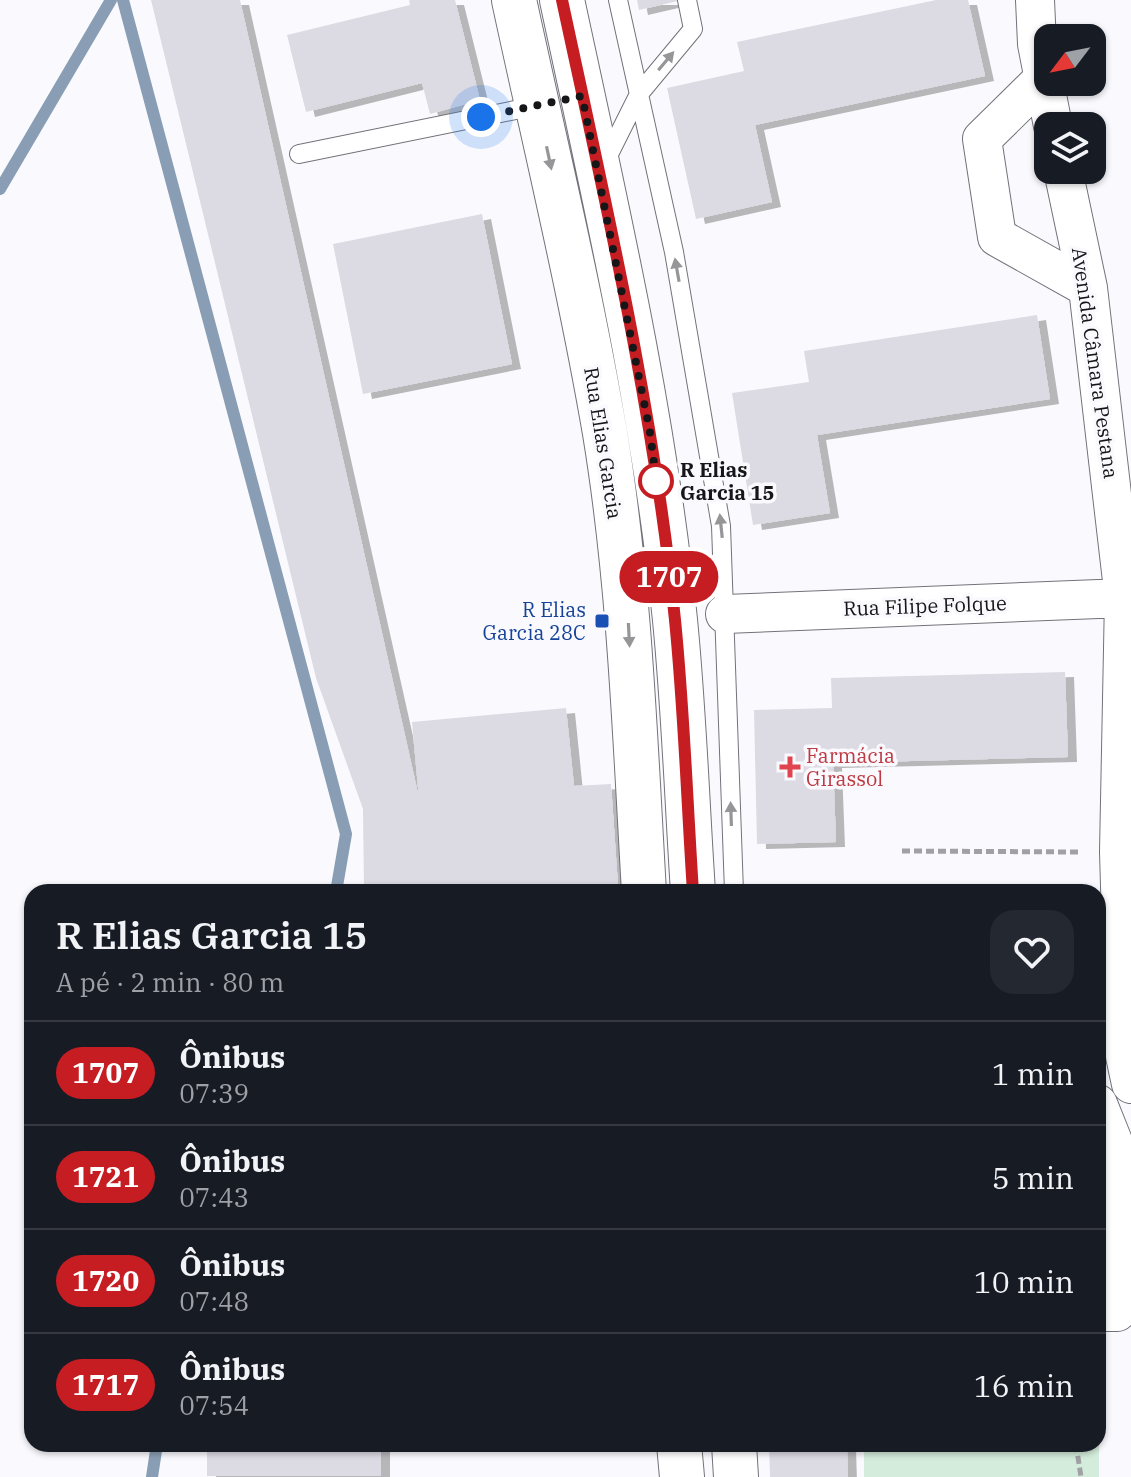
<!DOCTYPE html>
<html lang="pt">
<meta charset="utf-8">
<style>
:root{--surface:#171b24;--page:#242831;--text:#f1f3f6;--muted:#9ea1a6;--line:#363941}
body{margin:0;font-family:"IBM Plex Serif",serif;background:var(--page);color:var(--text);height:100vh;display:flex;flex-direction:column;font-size:30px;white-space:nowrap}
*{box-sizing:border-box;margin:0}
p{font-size:26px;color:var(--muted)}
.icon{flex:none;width:44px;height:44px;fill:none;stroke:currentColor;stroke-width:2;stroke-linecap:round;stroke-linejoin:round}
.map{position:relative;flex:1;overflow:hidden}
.sheet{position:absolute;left:24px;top:884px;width:1082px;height:568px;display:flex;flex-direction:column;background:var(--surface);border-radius:24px;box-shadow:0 2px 6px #0004}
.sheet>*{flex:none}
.badge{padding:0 16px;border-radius:26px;font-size:28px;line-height:52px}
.needle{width:52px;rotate:238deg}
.tools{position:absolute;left:1034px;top:24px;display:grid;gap:16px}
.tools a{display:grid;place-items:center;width:72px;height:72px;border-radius:16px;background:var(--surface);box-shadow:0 2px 6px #0004;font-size:40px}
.you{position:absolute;width:40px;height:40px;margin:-20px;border:6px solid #fff;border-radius:50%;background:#1a73e8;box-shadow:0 0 0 12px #1a73e833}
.map>.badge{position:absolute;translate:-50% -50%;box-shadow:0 0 0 4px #fff}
.round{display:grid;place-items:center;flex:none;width:84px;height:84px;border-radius:24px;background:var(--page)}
.head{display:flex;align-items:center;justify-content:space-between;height:136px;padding:0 32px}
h1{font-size:38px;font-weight:600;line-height:60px}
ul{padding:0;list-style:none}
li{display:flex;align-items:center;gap:24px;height:104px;padding:0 32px;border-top:2px solid var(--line)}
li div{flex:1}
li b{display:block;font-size:30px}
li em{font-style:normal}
li .badge{min-width:88px;font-weight:700;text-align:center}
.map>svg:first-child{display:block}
</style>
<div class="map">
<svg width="1131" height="1477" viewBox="0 0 1131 1477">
<defs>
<filter id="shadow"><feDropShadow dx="9" dy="5" stdDeviation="0" flood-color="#0004"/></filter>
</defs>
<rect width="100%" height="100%" fill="#fafafe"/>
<path fill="#d3ecdb" d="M1099 1441V1477H864V1451L1098 1444Z"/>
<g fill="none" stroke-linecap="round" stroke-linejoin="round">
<path stroke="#899eb5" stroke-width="12" d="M123 0 346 834 336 892
M0 189 111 0
M152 1477 157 1444"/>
</g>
<path fill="#dcdbe4" filter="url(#shadow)" d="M151 0H240L419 798 412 722 566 708 574 786 611 784 618 886 552 892H364L363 809 316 678Z
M409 0H455L480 100 430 114 422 83 306 112 287 35 410 5Z
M637 0H678V1L639 10Z
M936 0H968L985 76 755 125 772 202 696 219 667 88 744 71 737 42Z
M482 214 512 364 363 394 333 244Z
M1037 315 1050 399 817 435 830 513 753 525 732 393 809 382 804 351Z
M1065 672 1068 757 833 763 836 842 757 844 754 710 832 708 831 678Z
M207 1444H381V1476H207Z
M769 1444H847L848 1477H770Z"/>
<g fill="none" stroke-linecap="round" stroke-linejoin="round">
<g stroke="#72737a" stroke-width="20">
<path id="lane" d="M618 0 674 252 721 526 734 892
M299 154 540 105
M605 162 639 94 693 29 687 0"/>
</g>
<g stroke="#72737a" stroke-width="40">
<path id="street" d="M1035 0 1037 44 1053 126
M1043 79 982 139 997 237 1088 288
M1063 170 1088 288 1124 598 1119 852 1125 1056 1131 1084
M725 614 1124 598
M1098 1104 1114 1144 1117 1312H1098"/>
</g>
<g stroke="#72737a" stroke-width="46">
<path id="secondary" d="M514 0C545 144 580 288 605 433 630 585 635 739 644 892
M562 0C606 205 654 411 675 620 684 710 687 801 693 892
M679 1444 682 1477
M734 1444 736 1477"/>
</g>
<path stroke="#a1a1a5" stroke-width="5" stroke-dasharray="8 4" stroke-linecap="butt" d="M902 851 1078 852
M1076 1444 1081 1477"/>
<use href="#lane" stroke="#fff" stroke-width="18"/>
<use href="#street" stroke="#fff" stroke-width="38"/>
<use href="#secondary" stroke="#fff" stroke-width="44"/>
</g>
<defs><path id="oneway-solid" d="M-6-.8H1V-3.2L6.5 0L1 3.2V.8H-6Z" transform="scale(2)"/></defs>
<g fill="#969698">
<use href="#oneway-solid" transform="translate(666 61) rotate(-50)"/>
<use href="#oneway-solid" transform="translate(549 158) rotate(78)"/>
<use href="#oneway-solid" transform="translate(677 270) rotate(-100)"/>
<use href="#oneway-solid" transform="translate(721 526) rotate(-96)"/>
<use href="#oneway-solid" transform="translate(629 635) rotate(87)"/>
<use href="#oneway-solid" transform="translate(731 814) rotate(-92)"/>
</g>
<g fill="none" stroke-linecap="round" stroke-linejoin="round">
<g stroke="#fff" stroke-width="18">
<path id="line" d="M562 0C606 205 654 411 675 620 684 710 687 801 693 892"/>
</g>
<use href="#line" stroke="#c61d23" stroke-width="12"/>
<path stroke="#161619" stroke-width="8" stroke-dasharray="0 14.4" d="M481 117 582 96 650 432 658 495 656 481"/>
</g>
<circle fill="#fff" stroke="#c61d23" stroke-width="4" cx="656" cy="481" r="16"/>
<rect fill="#1a4fb4" stroke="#fafafe" stroke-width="3" x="594" y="613" width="16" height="16" rx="4"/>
<path fill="#e0444e" stroke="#fafafe" stroke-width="3" d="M786 755h8v8h8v8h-8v8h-8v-8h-8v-8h8z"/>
<g text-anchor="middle" stroke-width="7" stroke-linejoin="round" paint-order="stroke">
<g font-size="20" fill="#161619" stroke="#fafafe">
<text transform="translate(1095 363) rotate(82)" y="7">Avenida Câmara Pestana</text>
<text transform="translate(603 443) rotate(81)" y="7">Rua Elias Garcia</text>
<text transform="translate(925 606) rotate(-2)" y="7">Rua Filipe Folque</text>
</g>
<g font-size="20" font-weight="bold" fill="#161619" stroke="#fafafe" text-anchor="start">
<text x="680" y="477">R Elias<tspan x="680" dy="23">Garcia 15</tspan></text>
</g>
<g font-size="20" fill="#164399" stroke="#fafafe" text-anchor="end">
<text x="586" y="617">R Elias<tspan x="586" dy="23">Garcia 28C</tspan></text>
</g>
<g font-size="20" fill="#be3a42" stroke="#fafafe" text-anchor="start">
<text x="806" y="763">Farmácia<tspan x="806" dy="23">Girassol</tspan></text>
</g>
</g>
</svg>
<div class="tools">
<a><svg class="needle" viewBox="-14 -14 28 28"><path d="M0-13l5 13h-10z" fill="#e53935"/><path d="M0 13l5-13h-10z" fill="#9ea1a6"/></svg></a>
<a><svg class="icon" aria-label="layers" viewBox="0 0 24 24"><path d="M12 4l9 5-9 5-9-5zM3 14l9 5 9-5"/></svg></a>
</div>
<div class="you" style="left:481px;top:117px"></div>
<b class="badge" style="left:669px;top:577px;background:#c61d23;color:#fff">1707</b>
<section class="sheet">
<div class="head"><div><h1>R Elias Garcia 15</h1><p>A pé · 2 min · 80 m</p></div><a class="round"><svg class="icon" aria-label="heart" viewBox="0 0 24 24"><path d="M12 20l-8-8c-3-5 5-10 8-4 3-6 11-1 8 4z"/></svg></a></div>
<ul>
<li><span class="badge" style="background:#c61d23;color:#fff">1707</span><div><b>Ônibus</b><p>07:39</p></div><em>1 min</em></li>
<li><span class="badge" style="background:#c61d23;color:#fff">1721</span><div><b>Ônibus</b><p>07:43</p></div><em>5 min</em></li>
<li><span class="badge" style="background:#c61d23;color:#fff">1720</span><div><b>Ônibus</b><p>07:48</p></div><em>10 min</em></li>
<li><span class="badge" style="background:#c61d23;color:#fff">1717</span><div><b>Ônibus</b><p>07:54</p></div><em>16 min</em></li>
</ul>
</section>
</div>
